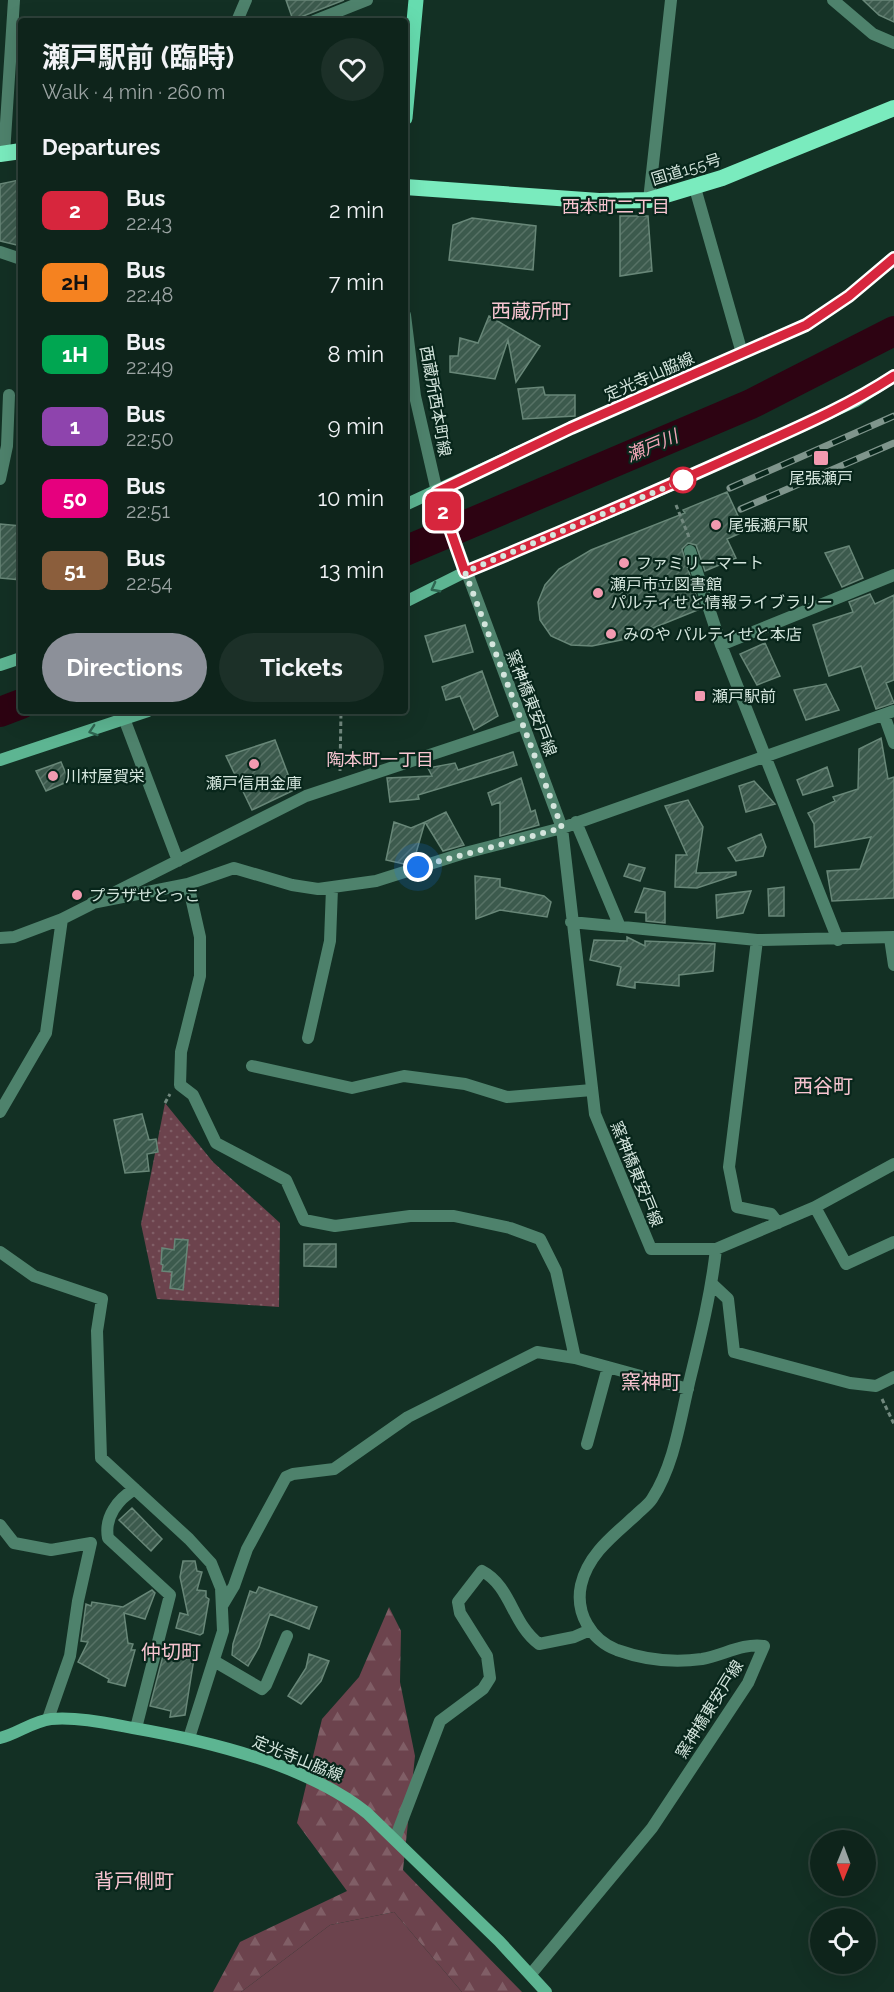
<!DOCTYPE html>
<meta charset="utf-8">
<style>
:root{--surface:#0e241b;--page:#1c3028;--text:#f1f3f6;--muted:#9ba4a3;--line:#2e413a;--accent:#8c9099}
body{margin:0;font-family:Raleway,"Noto Sans JP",sans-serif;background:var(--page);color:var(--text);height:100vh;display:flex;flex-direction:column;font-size:22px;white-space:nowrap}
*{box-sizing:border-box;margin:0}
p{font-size:20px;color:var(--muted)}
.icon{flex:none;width:33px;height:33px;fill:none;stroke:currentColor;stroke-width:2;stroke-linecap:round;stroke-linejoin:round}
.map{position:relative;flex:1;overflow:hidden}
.drawer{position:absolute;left:18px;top:18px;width:390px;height:696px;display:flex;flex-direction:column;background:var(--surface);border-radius:6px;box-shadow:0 6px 24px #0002,0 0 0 2px var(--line)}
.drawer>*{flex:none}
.badge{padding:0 12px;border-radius:9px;font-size:21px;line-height:39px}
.needle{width:39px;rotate:181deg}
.controls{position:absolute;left:810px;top:1830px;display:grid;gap:12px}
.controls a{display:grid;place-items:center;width:66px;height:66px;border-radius:50%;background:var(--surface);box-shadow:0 6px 24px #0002,0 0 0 2px var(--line);font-size:30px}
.you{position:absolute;width:30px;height:30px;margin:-15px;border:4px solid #fff;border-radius:50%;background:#1a73e8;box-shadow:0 0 0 9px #1a73e833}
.map>.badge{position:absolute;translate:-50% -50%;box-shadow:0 0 0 3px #fff}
h2{padding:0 24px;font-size:22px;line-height:54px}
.round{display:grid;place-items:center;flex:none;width:63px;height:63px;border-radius:32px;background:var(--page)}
.headline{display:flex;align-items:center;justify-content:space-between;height:102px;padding:0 24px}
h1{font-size:28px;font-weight:700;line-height:45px}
.primary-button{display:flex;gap:12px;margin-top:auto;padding:12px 24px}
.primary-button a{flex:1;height:69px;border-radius:36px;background:var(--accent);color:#fff;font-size:24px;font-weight:700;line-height:69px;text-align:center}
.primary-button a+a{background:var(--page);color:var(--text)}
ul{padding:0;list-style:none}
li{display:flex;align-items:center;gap:18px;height:72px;padding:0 24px}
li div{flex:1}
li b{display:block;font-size:22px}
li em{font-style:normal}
li .badge{min-width:66px;font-weight:700;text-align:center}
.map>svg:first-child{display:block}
</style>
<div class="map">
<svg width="894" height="1992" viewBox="0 0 894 1992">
<defs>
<pattern id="forest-firs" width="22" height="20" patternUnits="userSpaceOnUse" patternTransform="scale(1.5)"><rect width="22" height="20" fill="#6c434d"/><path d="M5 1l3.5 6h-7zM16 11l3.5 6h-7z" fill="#805e66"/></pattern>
<pattern id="park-dots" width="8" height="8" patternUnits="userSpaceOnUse" patternTransform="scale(1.5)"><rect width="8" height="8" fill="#6c434d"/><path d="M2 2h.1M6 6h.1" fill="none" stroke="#805e66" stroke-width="1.8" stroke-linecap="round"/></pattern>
<pattern id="building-hatch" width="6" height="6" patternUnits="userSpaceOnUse" patternTransform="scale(1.5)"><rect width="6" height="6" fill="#3c5a4d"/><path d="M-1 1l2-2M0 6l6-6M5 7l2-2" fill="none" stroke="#577266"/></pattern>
</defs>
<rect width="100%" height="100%" fill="#133024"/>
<path fill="#6c434d" d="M394 1912 462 1992H241L330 1925Z"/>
<path fill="url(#forest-firs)" d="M389 1607 401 1631 400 1682 415 1756 403 1870 522 1992H462L394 1912 330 1925 241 1992H213L240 1942 347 1891 297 1823 322 1719 359 1677Z"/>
<path fill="url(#park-dots)" d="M165 1103 213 1162 280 1223 279 1307 157 1299 141 1224Z"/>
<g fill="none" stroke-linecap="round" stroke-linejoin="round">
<path stroke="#2d0312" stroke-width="30" d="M405 551 751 404 894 331
M0 712 21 704"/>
</g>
<path fill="url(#building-hatch)" stroke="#688778" stroke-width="1.5" d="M286 0H344L293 20Z
M863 0H894V22L879 15Z
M19 180 21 185V246L0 241V184Z
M620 216H648L652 271 620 276Z
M472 218 536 226 533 270 449 260 453 225Z
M489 316 540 346 516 382 508 340 495 379 450 372V356H458L460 338 478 343Z
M543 387 545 395H575V416L523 419 518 389Z
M727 492 745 531 727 539 736 558 705 571 696 545 688 543 682 549 700 609 626 639 592 646 571 645 551 636 540 620 538 602 545 585 559 569 591 550 685 513 683 510Z
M0 524 21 526V580L0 578Z
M849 546 863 578 842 587 825 553Z
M870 594 875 604 894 595V680L886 683 894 703 876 709 861 666 829 676 813 625 853 612 849 602Z
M465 625 473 652 433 662 425 636Z
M765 643 780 676 757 685 740 654Z
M482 671 498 716 474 730 460 696 446 700 442 687Z
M826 684 839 710 806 720 794 690Z
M881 738 888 779 894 777V898L832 901 827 871 860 869 871 837 815 847 814 824 808 813 835 801 833 797 858 789 859 749Z
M275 740 294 790 252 810 226 756Z
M513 752 517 765 418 795 419 799 390 802 387 778 432 776 428 768 455 763 458 770Z
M61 762 69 781 46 791 36 771Z
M827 767 833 786 803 795 797 780Z
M521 778 531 812 535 810 539 825 500 836V802L492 805 488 793Z
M754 781 775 804 746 812 739 786Z
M688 800 703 827 696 873 736 872V875L697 888 675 887 676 855H687L665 806Z
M446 812 464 845 443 851 425 822Z
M394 822 411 828 425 822 414 860 404 864 386 860Z
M761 834 766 847 763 856 736 861 728 848Z
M629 864 645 868 640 881 624 876Z
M475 876 500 879V887L544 896 551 902 547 917 500 910 476 919Z
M784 887V916H769L768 889Z
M644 888 665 892V923L646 921V913L635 912Z
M751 891 743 913 717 918 716 895Z
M627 937 645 946V941L715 944 713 971 679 975V986L635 982V988L617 985 621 967 590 960 594 940 627 941Z
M142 1114 149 1140 156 1139 158 1152 147 1154 149 1171 125 1173 114 1120Z
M175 1239 188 1240 183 1290 170 1288 172 1272 162 1271 163 1265 161 1264 162 1248 174 1250Z
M304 1244H336V1267L304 1266Z
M132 1508 162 1539 151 1551 119 1520Z
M183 1561H195L197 1571 202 1572 197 1590 206 1591V1597L209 1599 203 1633 200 1635 176 1628 180 1613 188 1615 180 1577Z
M259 1587 317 1607 309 1629 270 1614 259 1647 248 1666 232 1655 233 1644 250 1591 256 1593Z
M152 1590 155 1593 145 1619 124 1613 128 1643 133 1644 131 1650H135L125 1686 108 1682 109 1679 78 1662 88 1642 81 1641 86 1604 91 1606 92 1602 123 1607Z
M165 1648 195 1652 185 1715 170 1717 171 1711 150 1706Z
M309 1654 329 1661 321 1681 301 1704 288 1696 306 1668Z"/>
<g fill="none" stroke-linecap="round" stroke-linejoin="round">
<path stroke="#72897f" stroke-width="3" stroke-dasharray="4.5 3" stroke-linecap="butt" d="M676 505 689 537
M340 771 341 711
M165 1103 170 1094
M882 1399 894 1424"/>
<path stroke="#4e826c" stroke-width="12" d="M833 0 873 34 894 43
M237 21 246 0
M314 21 367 0
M4 154 14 0
M695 188 742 353
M649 200 671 0
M0 252 21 259
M0 479 7 446 9 395
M690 551 721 645 838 940
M721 645 894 575
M884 715 894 743
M125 721 178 861
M576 822 620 927
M562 828 595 1114 651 1249H716L815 1207 894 1164
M188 884 200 937V976L181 1052 180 1085 193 1095 216 1143 286 1180 304 1220 335 1226 410 1216H454L510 1228 540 1239 556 1271 575 1358
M92 903 188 884 234 868 292 885 318 889 376 881 461 854 562 828 894 711
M571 922 757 940 894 937
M0 938 14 937 62 919 306 796 523 724
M890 938 894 965
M757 940 729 1167 737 1207 771 1214 778 1223
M308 1038 330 941 332 888
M252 1066 352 1088 404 1076 465 1084 507 1097 592 1090
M0 1112 46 1033 62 919
M815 1207 846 1264 894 1242
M0 1252 34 1276 102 1299 97 1331 101 1458 189 1539 211 1563 221 1588 223 1631 189 1738
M712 1284 728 1299 734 1352 850 1383 876 1386 894 1377
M587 1444 608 1367
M135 1489C118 1499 104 1517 108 1538L170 1595 136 1728
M0 1525 14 1543 51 1550 91 1543 78 1601 70 1656 48 1719
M222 1606 234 1586 247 1549 286 1477 293 1474 334 1469 408 1417 537 1352 575 1358 688 1389
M214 1661 262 1689 266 1685 287 1636
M395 1839 440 1721 483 1689 490 1678 487 1656 460 1613 458 1602 482 1571C511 1586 512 1624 539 1644L574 1637 590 1630
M531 1974 652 1828 748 1683 764 1646C742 1643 724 1655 702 1659 674 1663 645 1660 617 1650 591 1640 575 1613 581 1585 588 1554 614 1535 636 1515 641 1510 648 1505 652 1499 674 1465 680 1421 689 1383 700 1338 711 1294 716 1249"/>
<path stroke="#4e826c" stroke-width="12" d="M405 315 415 396 437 492 562 828"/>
<path stroke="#5db592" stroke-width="12" d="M405 505 571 428 806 325 849 296 894 257
M405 602 465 572 629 504 856 401 894 376
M0 665 21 658
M0 760 148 711
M0 1738C17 1734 33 1721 51 1719 79 1717 106 1723 133 1728 208 1741 306 1764 367 1813L499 1941 546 1992"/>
<path stroke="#66dcaf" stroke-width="15" d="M405 118 416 0"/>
<path stroke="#7aebbe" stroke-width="16" d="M0 154 21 151
M405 187 599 201 649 200 722 178 894 108"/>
<g stroke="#7f958c" stroke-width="7">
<path id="rail" d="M730 488 894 416
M741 509 894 443"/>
</g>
<use href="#rail" stroke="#08261b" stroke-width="4.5" stroke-dasharray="14" stroke-linecap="butt"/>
</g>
<defs><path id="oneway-chevron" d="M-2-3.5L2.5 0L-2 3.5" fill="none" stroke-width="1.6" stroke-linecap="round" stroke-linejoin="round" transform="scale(1.5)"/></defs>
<g stroke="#2e6651">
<use href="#oneway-chevron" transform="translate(435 588) rotate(152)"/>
<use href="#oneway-chevron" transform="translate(93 731) rotate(162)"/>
</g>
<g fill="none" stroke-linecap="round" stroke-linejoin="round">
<g stroke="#fff" stroke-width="14">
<path id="line" d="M894 258 849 296 806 325 571 428 437 492 465 572C557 534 648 495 739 454 792 430 845 408 894 376"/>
</g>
<use href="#line" stroke="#d7263d" stroke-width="9"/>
<path stroke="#d4e5dd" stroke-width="6" stroke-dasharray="0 10.8" d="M418 867 562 828 465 572 683 480"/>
</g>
<g fill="#f29ab0" stroke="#08261b" stroke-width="2">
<rect x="813" y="450" width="16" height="16" rx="3"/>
<circle cx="716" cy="525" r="6"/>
<circle cx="624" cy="563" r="6"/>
<circle cx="598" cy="593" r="6"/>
<circle cx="611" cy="634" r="6"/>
<rect x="694" y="690" width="12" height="12" rx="3"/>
<circle cx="254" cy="764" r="6"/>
<circle cx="53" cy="776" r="6"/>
<circle cx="77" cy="895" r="6"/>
</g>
<circle fill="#fff" stroke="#d7263d" stroke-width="3" cx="683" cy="480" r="12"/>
<g text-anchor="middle" stroke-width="4.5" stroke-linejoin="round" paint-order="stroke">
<g font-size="16" fill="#d4e5dd" stroke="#08261b">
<text transform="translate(686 169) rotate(-17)" y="6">国道155号</text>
<text transform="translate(649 376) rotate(-24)" y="6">定光寺山脇線</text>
<text transform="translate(436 401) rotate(80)" y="6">西蔵所西本町線</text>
<text transform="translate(532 703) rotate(69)" y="6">窯神橋東安戸線</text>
<text transform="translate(637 1174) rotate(68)" y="6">窯神橋東安戸線</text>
<text transform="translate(709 1709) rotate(-58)" y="6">窯神橋東安戸線</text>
<text transform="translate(298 1758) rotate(22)" y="6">定光寺山脇線</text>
</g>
<g font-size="16" fill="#d4e5dd" stroke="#08261b" text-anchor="start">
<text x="821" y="484" text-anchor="middle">尾張瀬戸</text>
<text x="728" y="531">尾張瀬戸駅</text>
<text x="636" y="569">ファミリーマート</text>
<text x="610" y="590">瀬戸市立図書館<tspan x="610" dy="18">パルティせと情報ライブラリー</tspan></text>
<text x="623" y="640">みのや パルティせと本店</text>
<text x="712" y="702">瀬戸駅前</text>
<text x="65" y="782">川村屋賀栄</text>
<text x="254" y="789" text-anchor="middle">瀬戸信用金庫</text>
<text x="89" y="901">プラザせとっこ</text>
</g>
<g font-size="18" fill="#f7c4d0" stroke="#08261b">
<text x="616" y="213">西本町二丁目</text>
<text x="380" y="766">陶本町一丁目</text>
</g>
<g font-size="18" font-style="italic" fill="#f4a6b9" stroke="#08261b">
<text transform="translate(652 446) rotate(-23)" y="6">瀬戸川</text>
</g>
<g font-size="20" fill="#f7c4d0" stroke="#08261b">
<text x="531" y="318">西蔵所町</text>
<text x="823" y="1093">西谷町</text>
<text x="651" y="1389">窯神町</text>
<text x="171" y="1659">仲切町</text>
<text x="134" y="1888">背戸側町</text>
</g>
</g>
</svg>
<div class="controls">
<a><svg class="needle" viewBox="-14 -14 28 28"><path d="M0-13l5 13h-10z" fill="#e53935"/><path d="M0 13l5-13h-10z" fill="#9ba4a3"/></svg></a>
<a><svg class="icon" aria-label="locate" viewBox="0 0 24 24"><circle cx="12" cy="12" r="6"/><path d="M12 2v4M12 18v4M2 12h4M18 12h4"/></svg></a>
</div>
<div class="you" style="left:418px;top:867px"></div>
<b class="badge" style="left:443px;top:511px;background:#d7263d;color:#fff">2</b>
<section class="drawer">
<div class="headline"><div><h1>瀬戸駅前 (臨時)</h1><p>Walk · 4 min · 260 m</p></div><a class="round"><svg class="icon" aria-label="heart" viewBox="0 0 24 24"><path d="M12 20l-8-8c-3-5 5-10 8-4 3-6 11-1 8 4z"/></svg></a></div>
<h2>Departures</h2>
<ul>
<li><span class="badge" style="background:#d7263d;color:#fff">2</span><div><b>Bus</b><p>22:43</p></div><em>2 min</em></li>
<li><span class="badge" style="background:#f58220;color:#111">2H</span><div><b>Bus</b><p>22:48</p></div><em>7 min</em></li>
<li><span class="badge" style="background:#00a651;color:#fff">1H</span><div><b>Bus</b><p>22:49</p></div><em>8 min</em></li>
<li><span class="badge" style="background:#8e44ad;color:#fff">1</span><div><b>Bus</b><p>22:50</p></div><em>9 min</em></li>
<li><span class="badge" style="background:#e6007e;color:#fff">50</span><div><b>Bus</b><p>22:51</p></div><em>10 min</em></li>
<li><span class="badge" style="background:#8b5e3c;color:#fff">51</span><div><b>Bus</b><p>22:54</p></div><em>13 min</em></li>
</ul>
<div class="primary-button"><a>Directions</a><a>Tickets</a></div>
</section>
</div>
